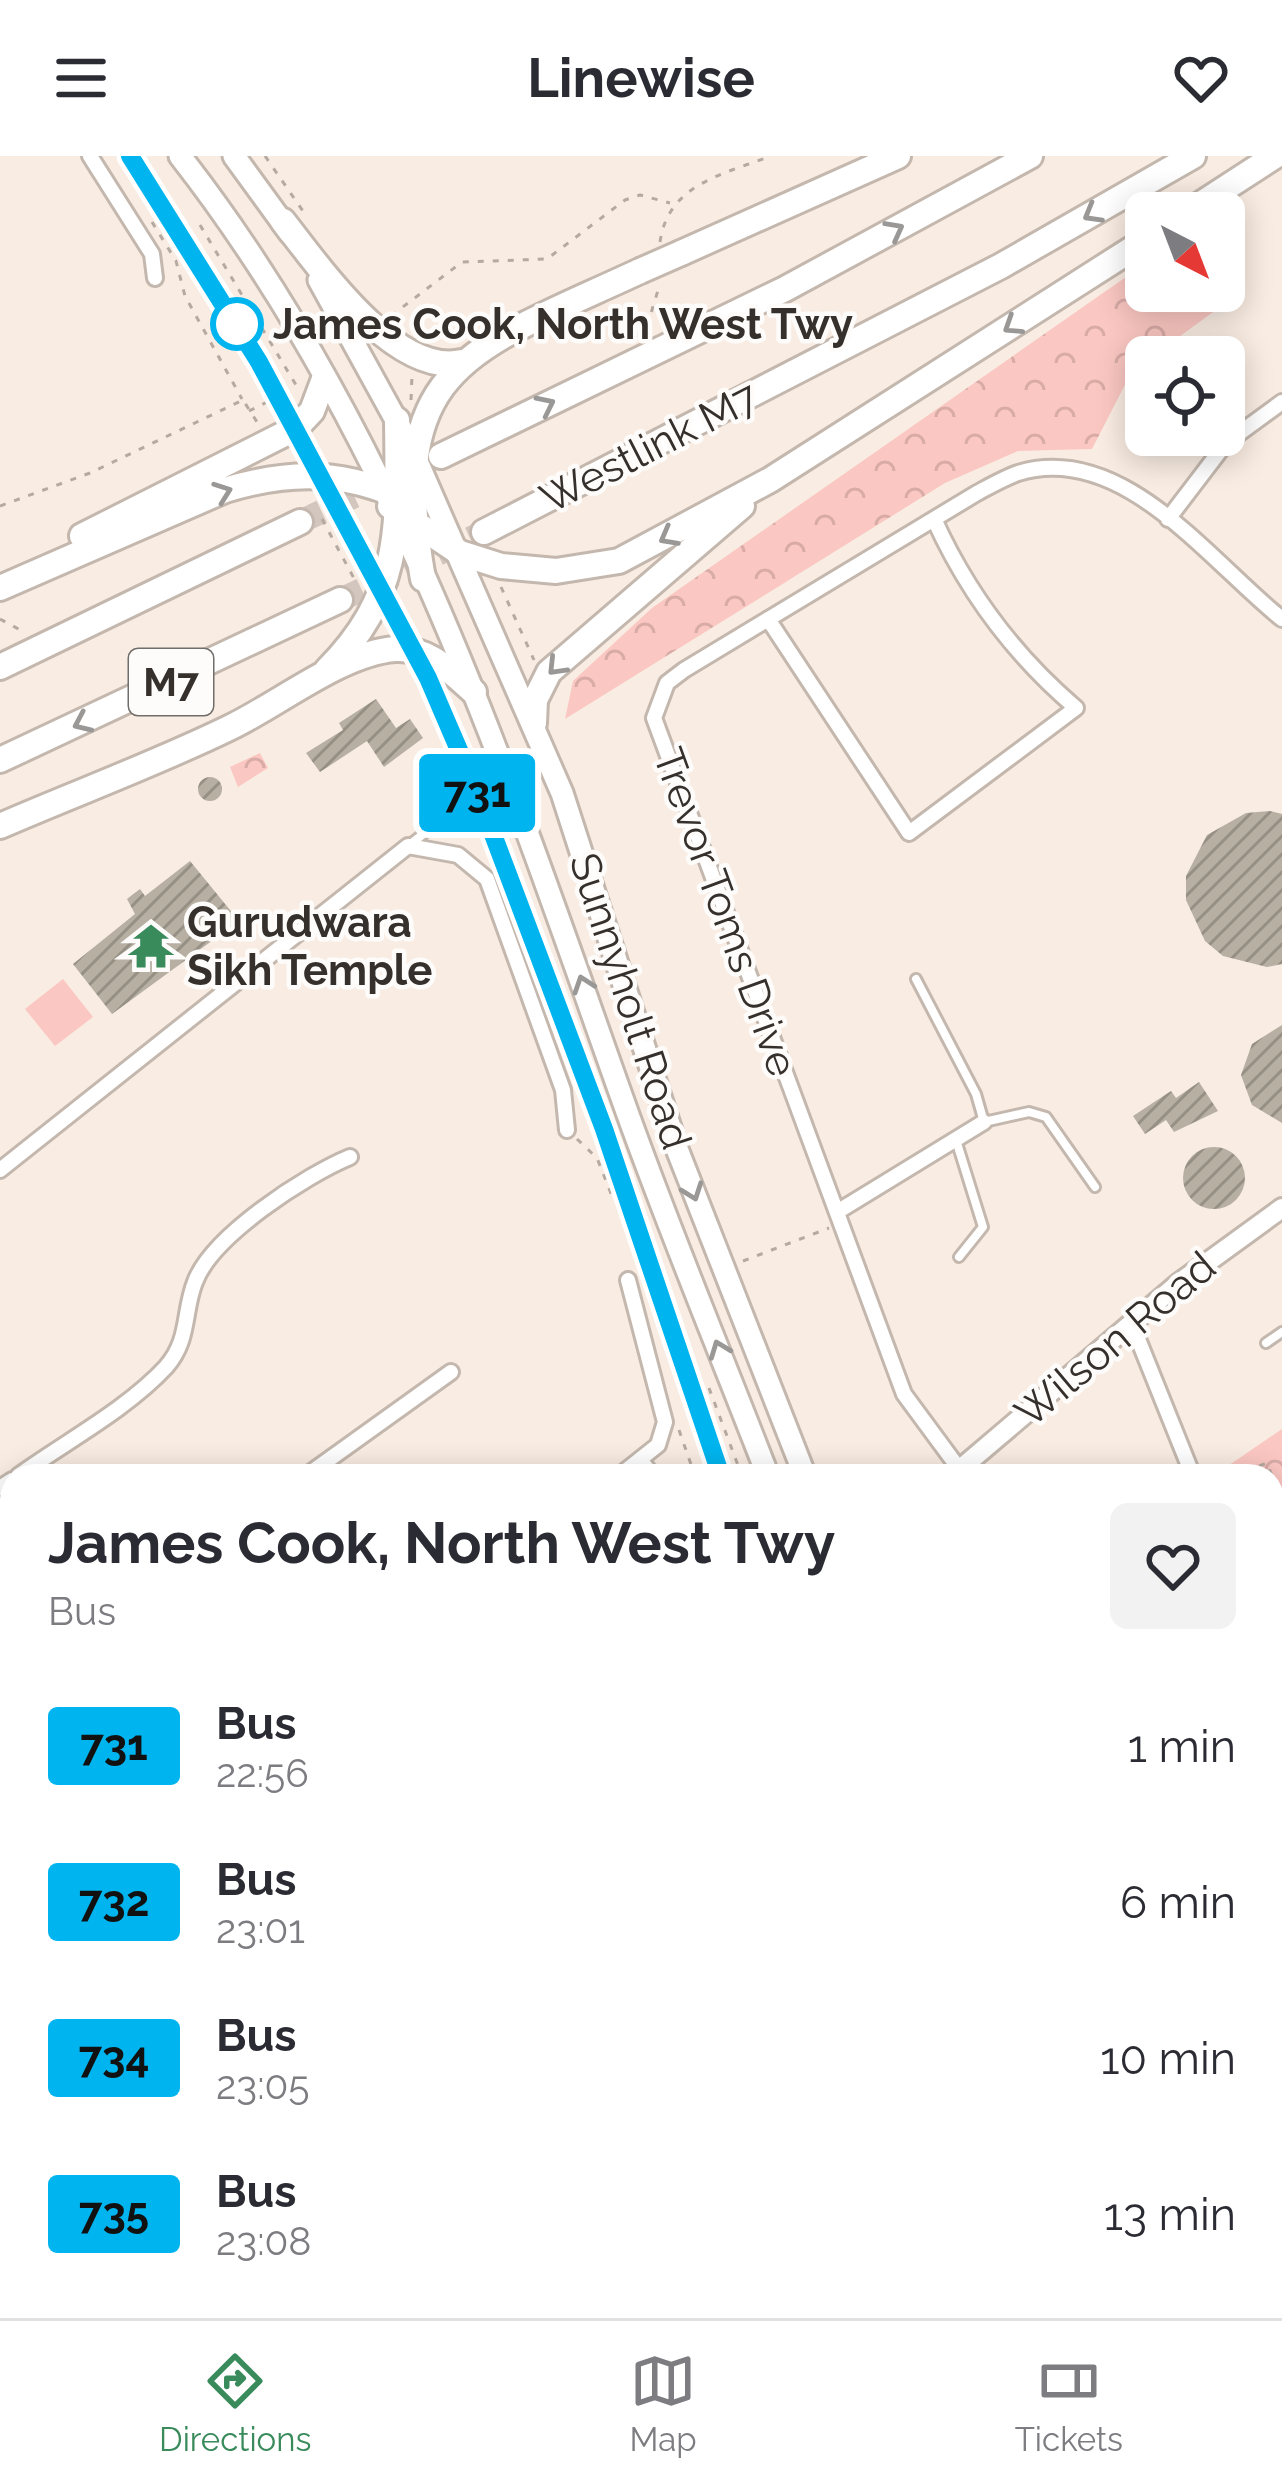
<!DOCTYPE html>
<style>
:root{--surface:#fff;--page:#f2f2f3;--text:#2b2b33;--muted:#7c7c81;--line:#e1e1e2;--accent:#398b5c}
body{margin:0;font-family:Raleway,sans-serif;background:var(--page);color:var(--text);height:100vh;display:flex;flex-direction:column;font-size:45px;white-space:nowrap}
*{box-sizing:border-box;margin:0}
p{font-size:39px;color:var(--muted)}
.icon{flex:none;width:66px;height:66px;fill:none;stroke:currentColor;stroke-width:2;stroke-linecap:round;stroke-linejoin:round}
.map{position:relative;flex:1;overflow:hidden}
.sheet{position:absolute;left:0px;top:1308px;width:1284px;height:855px;display:flex;flex-direction:column;background:var(--surface);border-radius:36px 36px 0 0;box-shadow:0 6px 30px #0003}
.sheet>*{flex:none}
.badge{padding:0 24px;border-radius:9px;font-size:42px;line-height:78px}
.needle{width:78px;rotate:138deg}
.fabs{position:absolute;left:1125px;top:36px;display:grid;gap:24px}
.fabs a{display:grid;place-items:center;width:120px;height:120px;border-radius:18px;background:var(--surface);box-shadow:0 6px 30px #0003;font-size:60px}
.map>.badge{position:absolute;translate:-50% -50%;box-shadow:0 0 0 6px #fff}
.round{display:grid;place-items:center;flex:none;width:126px;height:126px;border-radius:18px;background:var(--page)}
.headline{display:flex;align-items:center;justify-content:space-between;height:204px;padding:0 48px}
h1{font-size:57px;font-weight:700;line-height:90px}
ul{padding:0;list-style:none}
li{display:flex;align-items:center;gap:36px;height:156px;padding:0 48px}
li div{flex:1}
li b{display:block;font-size:45px}
li em{font-style:normal}
li .badge{min-width:132px;font-weight:700;text-align:center}
header{display:flex;justify-content:space-between;align-items:center;height:156px;padding:0 48px;background:var(--surface);font-size:54px;font-weight:700}
.tabs{display:flex;justify-content:space-around;align-items:center;height:168px;border-top:3px solid var(--line);background:var(--surface);font-size:33px;color:var(--muted)}
.tabs a{display:grid;justify-items:center;gap:6px}
.tabs .selected{color:var(--accent)}
.map>svg:first-child{display:block}
</style>
<header><svg class="icon" aria-label="menu" viewBox="0 0 24 24"><path d="M4 6h16M4 12h16M4 18h16"/></svg>Linewise<svg class="icon" aria-label="heart" viewBox="0 0 24 24"><path d="M12 20l-8-8c-3-5 5-10 8-4 3-6 11-1 8 4z"/></svg></header>
<div class="map">
<svg width="1282" height="2162" viewBox="0 0 1282 2162">
<defs>
<pattern id="park-crowns" width="20" height="18" patternUnits="userSpaceOnUse" patternTransform="scale(3)"><rect width="20" height="18" fill="#fbc7c2"/><path d="M2 6a3 3 0 1 1 6 0M12 15a3 3 0 1 1 6 0" fill="none" stroke="#d8aba7"/></pattern>
<pattern id="building-hatch" width="6" height="6" patternUnits="userSpaceOnUse" patternTransform="scale(3)"><rect width="6" height="6" fill="#b6afa2"/><path d="M-1 1l2-2M0 6l6-6M5 7l2-2" fill="none" stroke="#958f84"/></pattern>
</defs>
<rect width="100%" height="100%" fill="#f9ece2"/>
<path fill="#fbc7c2" d="M63 823 93 861 55 890 25 853Z"/>
<path fill="url(#park-crowns)" d="M1146 107V135H1220L1227 146 1132 215 1092 293 1018 295 945 327 565 563 573 525 652 452Z
M260 597 268 612 238 631 230 611Z
M1282 1273V1465L1272 1453V1320L1219 1316Z
M9 1778 12 1783V2054L0 2049V1787Z"/>
<g fill="none" stroke-linecap="round" stroke-linejoin="round">
<path stroke="#998c44" stroke-width="4.5" d="M111 2162 114 2151"/>
</g>
<path fill="url(#building-hatch)" d="M376 543 396 572 410 563 423 582 384 611 367 585 320 616 306 597 343 574 339 567Z
M198 633a12 12 0 1 1 24 0a12 12 0 1 1-24 0Z
M1270 655 1282 658V808L1267 811 1223 800 1205 785 1186 744V720L1207 679 1246 657Z
M190 705 239 765 112 858 73 808 135 758 127 743 132 739 140 733 145 740Z
M1282 869V967L1252 949 1241 919 1252 888Z
M1199 926 1218 955 1174 976 1166 964 1145 978 1133 960 1171 935 1176 942Z
M1183 1022a31 31 0 1 1 62 0a31 31 0 1 1-62 0Z"/>
<g fill="none" stroke-linecap="round" stroke-linejoin="round">
<path stroke="#d2c6be" stroke-width="24" stroke-dasharray="24 12" stroke-linecap="butt" d="M300 366 384 326
M340 444 484 376"/>
<g stroke="#c4b8ae" stroke-width="14">
<path id="lane" d="M130 0 243 178 377 423
M384 437 410 487
M420 506 477 636 604 973 721 1320
M408 690 477 636
M916 823 976 938 984 966 1029 956 1046 961 1095 1031
M956 984 983 1071 959 1101
M1266 1187 1282 1176
M1029 2151 1033 2162"/>
</g>
<g stroke="#c4b8ae" stroke-width="20">
<path id="street" d="M90 0 152 98 155 122
M1168 363 1226 287 1282 246
M768 463 909 677 1076 552C1015 500 967 436 934 363
M0 1014 408 690 458 699 487 723 563 934 567 974
M837 1056 984 966
M1132 1168 1193 1320
M642 1306 653 1320
M960 1314 904 1238 654 562 667 527 684 514 977 337C990 330 1004 322 1018 317 1123 285 1211 407 1282 463
M18 1320C65 1286 126 1254 166 1211 190 1184 183 1156 195 1126 212 1080 306 1019 350 1001
M306 1320 451 1216
M619 1320 658 1289 665 1266 628 1124
M0 1332 12 1324
M1272 1488 1282 1501
M0 1530 12 1556
M1272 1750 1282 1746
M0 1760 12 1751
M1272 1763 1282 1788
M1272 1926 1282 1921
M1272 2093 1282 2088
M354 2151 360 2162
M778 2151 785 2162
M741 2162 757 2151
M844 2162 861 2151"/>
</g>
<g stroke="#c4b8ae" stroke-width="24">
<path id="secondary" d="M952 1320 1179 1127 1282 1052
M378 2162 395 2151"/>
</g>
<g stroke="#c4b8ae" stroke-width="27">
<path id="primary" d="M180 0C395 275 506 615 621 939 666 1067 719 1193 768 1320
M234 0 290 77
M319 124 402 275
M416 303 562 637 677 993 805 1320
M1060 2151 1064 2162
M1098 2151 1102 2162"/>
</g>
<g stroke="#c4b8ae" stroke-width="30">
<path id="highway" d="M1187 57 1275 0
M283 65C320 112 395 221 462 206
M681 97 898 0
M441 300 785 133 1030 0
M390 350 460 397 501 410 556 415 619 405 770 324 1146 84
M484 376 1001 110 1193 0
M82 380 296 272 312 255 324 223
M423 423C385 208 468 195 640 115
M0 432 225 334C294 313 348 315 414 347
M0 511 300 366
M327 514C404 437 398 367 397 264
M534 567 535 544 549 516 742 350
M0 604 340 444
M0 670C76 637 155 608 229 572 278 549 341 497 395 493 428 491 451 516 474 536"/>
</g>
<path stroke="#b5aaa2" stroke-width="3" stroke-dasharray="6 9" stroke-linecap="butt" d="M265 0 305 58
M152 66 176 105 185 140 242 243
M200 69 299 234
M660 86C668 28 724 18 771 0
M391 160 462 106 547 103 625 44 640 39 670 47
M636 181 648 167 659 131
M411 244 412 219
M249 255 267 246
M0 350 90 317 243 244 257 266
M322 363 357 428
M501 431 534 504
M0 463 22 475
M457 681 471 674
M577 983 597 1002 612 1040
M743 1105 829 1072
M709 1232 742 1320
M679 1274 695 1320
M1231 1320 1267 1307 1272 1320
M1273 1323 1282 1349
M0 1914 12 1917
M0 1988 12 1981
M1125 2151 1129 2162"/>
<use href="#lane" stroke="#fff" stroke-width="8"/>
<use href="#street" stroke="#fff" stroke-width="14"/>
<use href="#secondary" stroke="#fff" stroke-width="18"/>
<use href="#primary" stroke="#fff" stroke-width="21"/>
<use href="#highway" stroke="#fff" stroke-width="24"/>
<g stroke="#c4b8ae" stroke-width="30" stroke-linecap="butt">
<path id="highway-bridge" d="M640 115 681 97"/>
</g>
<use href="#highway-bridge" stroke="#fff" stroke-width="24"/>
</g>
<defs><path id="oneway-chevron" d="M-2-3.5L2.5 0L-2 3.5" fill="none" stroke-width="1.6" stroke-linecap="round" stroke-linejoin="round" transform="scale(3)"/></defs>
<g stroke="#9a9896">
<use href="#oneway-chevron" transform="translate(1092 58) rotate(150)"/>
<use href="#oneway-chevron" transform="translate(895 74) rotate(-28)"/>
<use href="#oneway-chevron" transform="translate(1012 170) rotate(147)"/>
<use href="#oneway-chevron" transform="translate(546 249) rotate(-26)"/>
<use href="#oneway-chevron" transform="translate(223 336) rotate(-20)"/>
<use href="#oneway-chevron" transform="translate(668 381) rotate(151)"/>
<use href="#oneway-chevron" transform="translate(556 511) rotate(134)"/>
<use href="#oneway-chevron" transform="translate(82 567) rotate(156)"/>
<use href="#oneway-chevron" transform="translate(583 828) rotate(-109)"/>
<use href="#oneway-chevron" transform="translate(693 1036) rotate(70)"/>
<use href="#oneway-chevron" transform="translate(719 1193) rotate(-111)"/>
</g>
<g fill="none" stroke-linecap="round" stroke-linejoin="round">
<g stroke="#fff" stroke-width="27">
<path id="line" d="M130 0 259 206 428 522 477 636 604 973 721 1320"/>
</g>
<use href="#line" stroke="#00b5ef" stroke-width="18"/>
</g>
<defs>
<g id="temple-bare" transform="scale(3.6)"><path d="M0-6L5-2H3V0L6.5 2.5H4V6H1.5V3h-3V6H-4V2.5H-6.5L-3 0V-2H-5Z" fill="#398b5c" stroke="#fefcfa" stroke-width="2.5" paint-order="stroke"/></g>
</defs>
<g fill-rule="evenodd">
<use href="#temple-bare" x="151" y="790"/>
</g>
<circle fill="#fff" stroke="#00b5ef" stroke-width="6" cx="237" cy="168" r="24"/>
<g text-anchor="middle" stroke-width="9" stroke-linejoin="round" paint-order="stroke">
<rect fill="#fefcfa" stroke="#716d6a" stroke-width="3" x="129" y="493" width="84" height="66" rx="9"/>
<g font-size="39" font-weight="bold" fill="#35302c">
<text x="171" y="540">M7</text>
</g>
<g font-size="42" font-weight="bold" fill="#35302c" stroke="#fefcfa" text-anchor="start">
<text x="273" y="183">James Cook, North West Twy</text>
</g>
<g font-size="42" fill="#35302c" stroke="#fefcfa">
<text transform="translate(649 291) rotate(-27)" y="15">Westlink M7</text>
<text transform="translate(726 756) rotate(70)" y="15">Trevor Toms Drive</text>
<text transform="translate(631 845) rotate(72)" y="15">Sunnyholt Road</text>
<text transform="translate(1115 1183) rotate(-40)" y="15">Wilson Road</text>
</g>
<g font-size="42" font-weight="bold" fill="#35302c" stroke="#fefcfa" text-anchor="start">
<text x="187" y="781">Gurudwara<tspan x="187" dy="48">Sikh Temple</tspan></text>
</g>
</g>
</svg>
<div class="fabs">
<a><svg class="needle" viewBox="-14 -14 28 28"><path d="M0-13l5 13h-10z" fill="#e53935"/><path d="M0 13l5-13h-10z" fill="#7c7c81"/></svg></a>
<a><svg class="icon" aria-label="locate" viewBox="0 0 24 24"><circle cx="12" cy="12" r="6"/><path d="M12 2v4M12 18v4M2 12h4M18 12h4"/></svg></a>
</div>
<b class="badge" style="left:477px;top:637px;background:#00b5ef;color:#111">731</b>
<section class="sheet">
<div class="headline"><div><h1>James Cook, North West Twy</h1><p>Bus</p></div><a class="round"><svg class="icon" aria-label="heart" viewBox="0 0 24 24"><path d="M12 20l-8-8c-3-5 5-10 8-4 3-6 11-1 8 4z"/></svg></a></div>
<ul>
<li><span class="badge" style="background:#00b5ef;color:#111">731</span><div><b>Bus</b><p>22:56</p></div><em>1 min</em></li>
<li><span class="badge" style="background:#00b5ef;color:#111">732</span><div><b>Bus</b><p>23:01</p></div><em>6 min</em></li>
<li><span class="badge" style="background:#00b5ef;color:#111">734</span><div><b>Bus</b><p>23:05</p></div><em>10 min</em></li>
<li><span class="badge" style="background:#00b5ef;color:#111">735</span><div><b>Bus</b><p>23:08</p></div><em>13 min</em></li>
</ul>
</section>
</div>
<nav class="tabs">
<a class="selected"><svg class="icon" aria-label="directions" viewBox="0 0 24 24"><path d="M12 3l9 9-9 9-9-9zM9 14v-3h6M13 9l2 2-2 2"/></svg>Directions</a>
<a><svg class="icon" aria-label="map" viewBox="0 0 24 24"><path d="M3 6l6-2 6 2 6-2v14l-6 2-6-2-6 2zM9 4v14M15 6v14"/></svg>Map</a>
<a><svg class="icon" aria-label="tickets" viewBox="0 0 24 24"><path d="M3 7h18v10H3zM15 7v10"/></svg>Tickets</a>
</nav>
